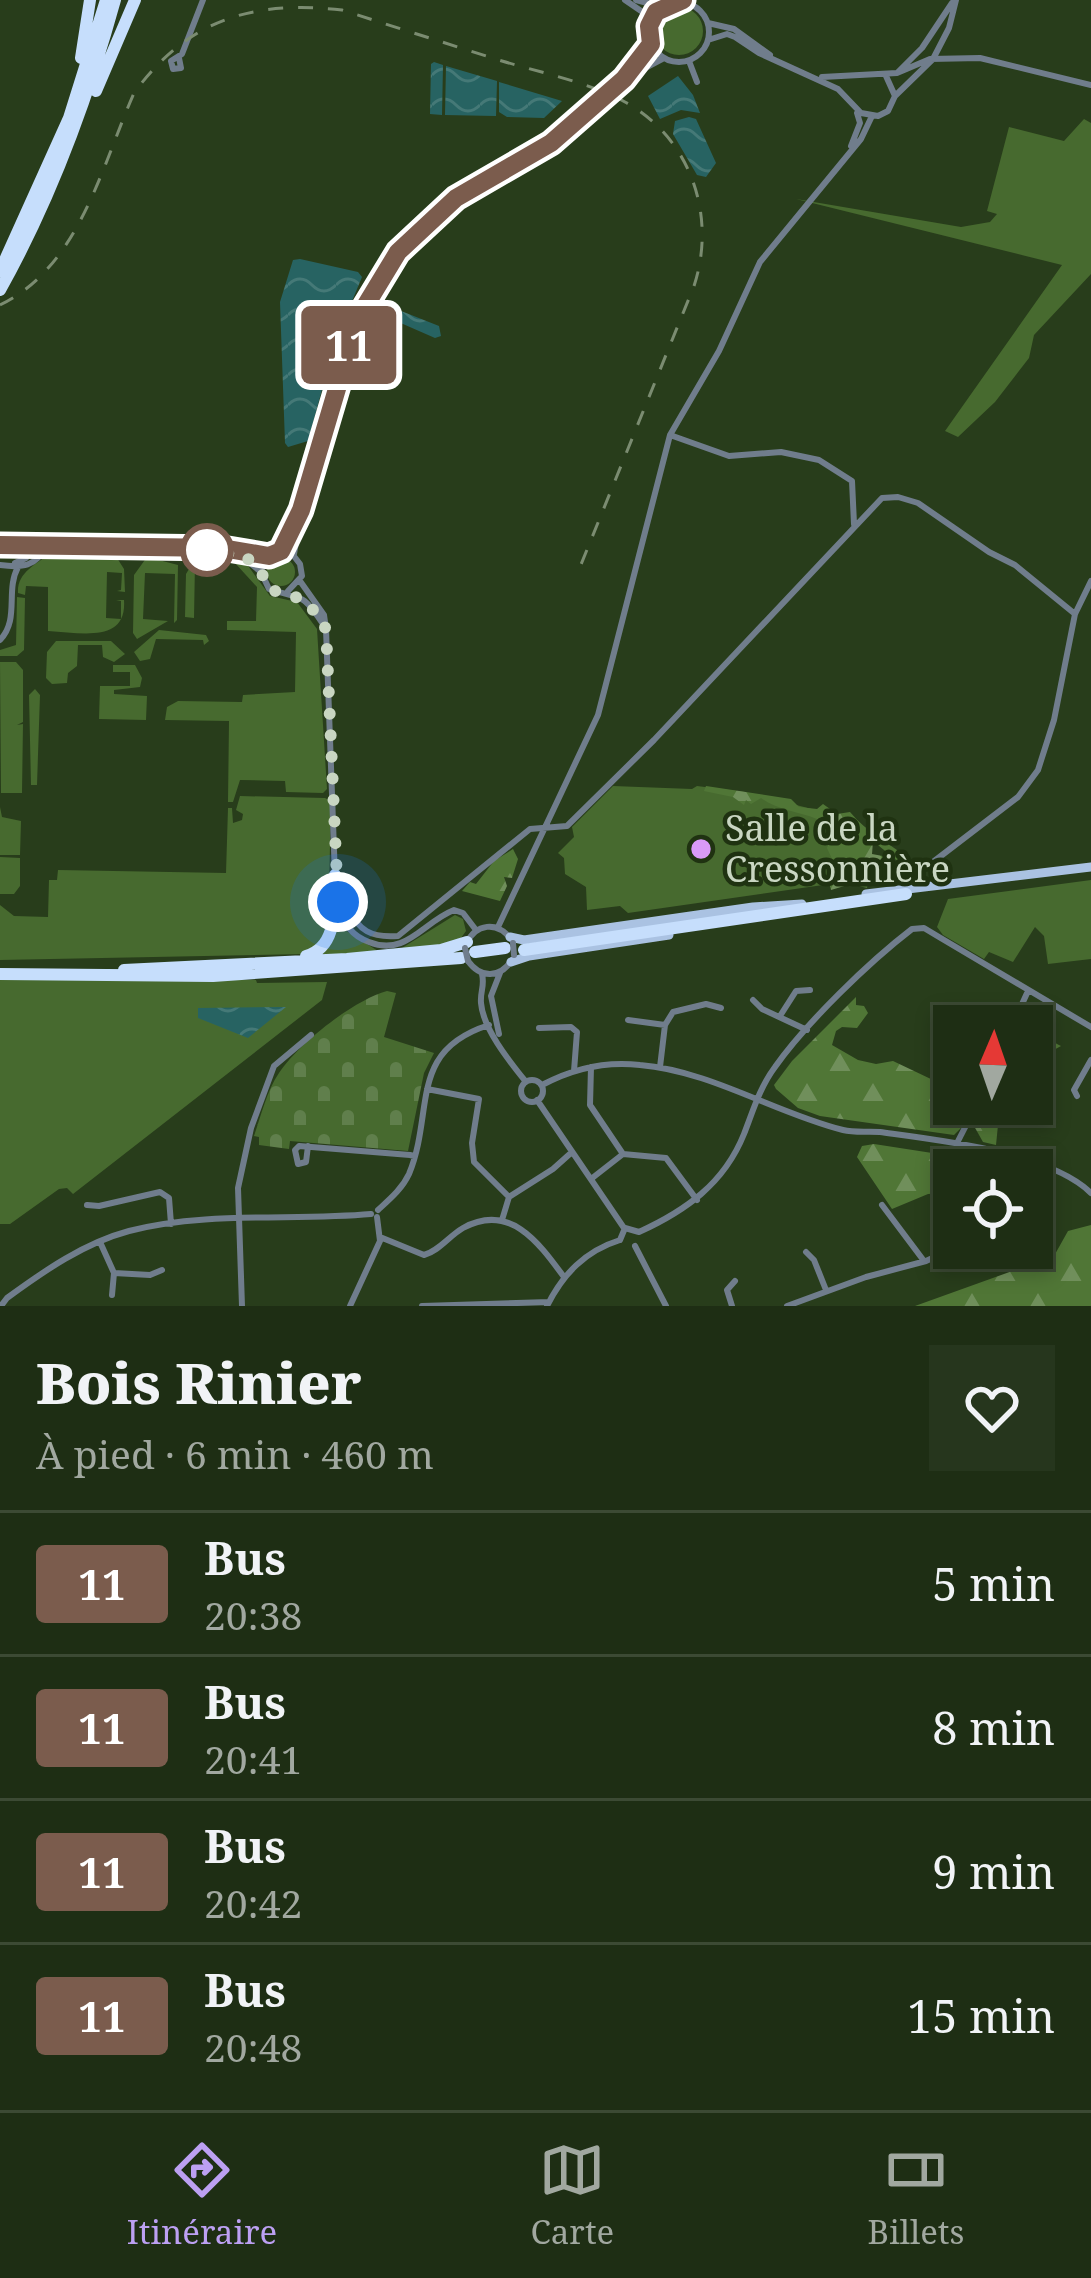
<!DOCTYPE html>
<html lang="fr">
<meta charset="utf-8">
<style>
:root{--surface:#1e2e14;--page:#26361d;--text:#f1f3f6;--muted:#a1a8a0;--line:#3c4a34;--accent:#bca0f2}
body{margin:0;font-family:"Noto Serif",serif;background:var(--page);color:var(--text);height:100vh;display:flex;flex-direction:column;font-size:45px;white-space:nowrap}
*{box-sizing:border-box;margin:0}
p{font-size:39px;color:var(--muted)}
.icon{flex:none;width:66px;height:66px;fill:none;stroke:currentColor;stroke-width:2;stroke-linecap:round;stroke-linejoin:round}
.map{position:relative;height:1306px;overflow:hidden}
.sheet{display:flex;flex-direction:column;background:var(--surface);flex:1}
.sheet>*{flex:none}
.badge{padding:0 24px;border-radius:9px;font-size:42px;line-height:78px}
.needle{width:78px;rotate:2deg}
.fabs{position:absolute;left:933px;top:1005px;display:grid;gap:24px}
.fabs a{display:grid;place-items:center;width:120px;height:120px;border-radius:0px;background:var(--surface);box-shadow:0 6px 18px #0003,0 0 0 3px var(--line);font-size:60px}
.you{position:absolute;width:60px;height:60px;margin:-30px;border:9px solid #fff;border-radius:50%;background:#1a73e8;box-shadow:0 0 0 18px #1a73e833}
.map>.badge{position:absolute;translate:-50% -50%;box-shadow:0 0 0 6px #fff}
.round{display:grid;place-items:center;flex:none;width:126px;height:126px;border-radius:0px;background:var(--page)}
.overview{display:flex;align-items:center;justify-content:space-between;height:204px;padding:0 36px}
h1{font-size:57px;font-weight:800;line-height:90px}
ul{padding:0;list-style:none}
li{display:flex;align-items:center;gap:36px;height:144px;padding:0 36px;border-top:3px solid var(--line)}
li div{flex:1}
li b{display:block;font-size:45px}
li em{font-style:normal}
li .badge{min-width:132px;font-weight:700;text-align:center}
.tabs{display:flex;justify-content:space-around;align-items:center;height:168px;border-top:3px solid var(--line);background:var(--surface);font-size:33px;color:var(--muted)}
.tabs a{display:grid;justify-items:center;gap:6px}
.tabs .on{color:var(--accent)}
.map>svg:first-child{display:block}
</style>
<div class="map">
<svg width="1091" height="1306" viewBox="0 0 1091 1306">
<defs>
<pattern id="forest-firs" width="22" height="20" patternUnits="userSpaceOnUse" patternTransform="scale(3)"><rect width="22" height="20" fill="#507636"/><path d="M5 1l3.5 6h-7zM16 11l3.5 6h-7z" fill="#708f5b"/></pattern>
<pattern id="cemetery-stones" width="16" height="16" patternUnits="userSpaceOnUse" patternTransform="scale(3)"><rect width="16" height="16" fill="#476a2f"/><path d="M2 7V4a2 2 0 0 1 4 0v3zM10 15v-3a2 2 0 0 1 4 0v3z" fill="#607f4c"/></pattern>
<pattern id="water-waves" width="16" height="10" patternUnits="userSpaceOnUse" patternTransform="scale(3)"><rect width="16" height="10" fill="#276362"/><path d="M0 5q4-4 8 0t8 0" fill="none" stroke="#457977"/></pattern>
</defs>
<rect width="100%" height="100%" fill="#283d1b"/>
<path fill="#476a2f" d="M655 31a24 24 0 1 1 48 0a24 24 0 1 1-48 0Z
M1084 119 1091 123V274L1034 335 1029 358 995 402 958 437 945 431 1062 265 796 199 961 227 990 222 997 214 987 211 1009 127 1064 141Z
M50 553 117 558 124 569 125 592 117 591 121 590 122 573 107 572 106 618 121 619V601L116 600H124C127 643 83 633 48 631V587L26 586 25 595 18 593C17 572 36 565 50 553Z
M147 557 178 565 177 620 174 623 175 574 145 573 143 619 168 621 137 639 133 633 134 575Z
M267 572a14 14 0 1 1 28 0a14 14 0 1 1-28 0Z
M225 558 246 563 270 596 297 602 317 629 327 789 323 793 286 792 285 781 240 780 233 802H228L229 721 165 720 167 707 178 701 242 702 243 695 295 692 296 632 227 630V621H256L257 587 235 563H195L194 618 185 617 186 574 195 559Z
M17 597 25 598 24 650 17 656H0V650L16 645Z
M159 630 206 635 209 641 204 645 203 640 156 639 150 659 140 661 134 652Z
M56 641H111L125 654 114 662 103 657 102 645H78L77 666 68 673 67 683 52 684 46 678 47 652Z
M0 662H16L23 670V722L17 725 23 724 22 793H1Z
M113 665H135L142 678 140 687 114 690V694L147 696 146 720 99 719 100 686H130V672H113Z
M35 689 40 695 37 785H31L29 695Z
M613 786 692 789 697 786 745 792 847 818 830 884 628 913 620 906 587 910 586 887 565 874 564 858 558 853 574 837 572 827Z
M240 796 325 798 331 801 328 934 307 954 0 960V905L14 916 48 917 49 880H57L58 870 226 873 228 808H232L233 823 242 820 243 814 236 810Z
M0 807 2 817 21 821 20 855H0Z
M0 857 20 858V886L14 894H0Z
M1091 880V959L1048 964 1044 936 1035 927 1013 962 989 952 984 959 943 935 937 927 948 899Z
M455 915 463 919 466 931 456 945 402 948Z
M337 925 378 951 318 957Z
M0 979 256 980 257 983 327 982 322 1000 73 1194 67 1188 59 1189 10 1224H0Z"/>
<path fill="url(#forest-firs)" d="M706 786 791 799 799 807 817 809 823 804 837 814 850 812C867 833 892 844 912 862L906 868 873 841 872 854 888 857 904 878 896 885 886 878 868 883 867 888 851 884 831 890 825 869 834 863 827 848 836 826 830 824 821 830 817 819C798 811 777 810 761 798L751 804 746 800 744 805 733 797 704 791Z
M513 849 518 859 512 878 504 877 507 886 500 901 462 891 470 882 476 884 494 861Z
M856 997V1005L864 1006 868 1013 857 1028 842 1027 836 1031 832 1045 858 1060 876 1064 893 1061 954 1090V1104H972L962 1127 954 1135 820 1116 798 1108 776 1089 774 1085 792 1061Z
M1031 1005 1036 1009C1031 1034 1042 1035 1061 1046L1050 1052 1053 1064 1041 1067 1043 1078 1038 1085C1043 1096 1048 1114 1043 1124L1029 1121 1020 1114 998 1125 996 1145 983 1142 974 1126 986 1104H1032V1026L1020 1025Z
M874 1144 1003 1164 1007 1170H954V1192L928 1194 892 1209 857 1157 862 1146Z
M1091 1225V1306H915L1054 1256 1068 1231Z"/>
<path fill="url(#cemetery-stones)" d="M387 991 396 993 384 1037 434 1053 424 1073 408 1151 290 1141 289 1149 259 1145V1137L254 1136C261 1116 267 1090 279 1073 299 1043 354 1000 387 991Z"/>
<path fill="url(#water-waves)" d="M434 62 443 65 442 115 430 114 431 64Z
M446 66 497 81 496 116 445 115Z
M678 76 693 95 700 113 681 110 660 119 648 96Z
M499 82 562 101 544 118 507 117 499 112Z
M689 117 696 119 716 163 706 177 697 175 673 134 675 121Z
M300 259 358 272 362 277 335 342 308 441 288 447 285 443 280 302 293 260Z
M391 307 439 326 441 336 435 338 387 317 385 310Z
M286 1007 248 1038 198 1018V1008Z"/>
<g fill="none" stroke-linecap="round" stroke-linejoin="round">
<path stroke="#707d8c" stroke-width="6" d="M625 0 644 13 648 21
M636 0 659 6
M649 32a30 30 0 1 1 60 0a30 30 0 1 1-60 0Z
M708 23 734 29 770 55
M708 40 727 34 735 37 759 53 838 89 861 113 878 116 888 111 895 96 933 59 949 28 956 0
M179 58 181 68 173 69 171 61 182 54 203 0
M689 61 697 82
M897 73 930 59 980 58 1091 85
M630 76 664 58
M886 76 895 96
M822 77 897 73 922 48 952 3
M851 146 860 123 857 113
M670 435 729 456 781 452 819 460 852 481 854 524
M0 545 239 554 261 572 269 589C302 600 301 591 323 624
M216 549H242L267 555
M281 551 301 510 358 318 398 252 455 199 551 143 624 79 651 44
M294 554 299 525
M15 563 26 558 30 545
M0 565C22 568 36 567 46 546
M261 572 264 560 274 552 293 555 300 564 302 576 288 591
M300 581 324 615 326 629 335 877
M0 640C20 619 5 591 18 567
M933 862 1018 797 1038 770 1054 720 1075 614 1091 581
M347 907C359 931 371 938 398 936L530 829 567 826 654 740 882 498 898 497 918 503 989 552 1015 565 1075 614
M339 908C344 924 352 936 369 942 406 957 423 922 454 910L463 913 476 930
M498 927 598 715 670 435 719 351 760 262 861 139 872 116
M466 944C476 923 497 921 511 939
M468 961C481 979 500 978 512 960
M482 974C485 986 480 991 481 1003 483 1029 510 1062 526 1082
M753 1000 762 1009 807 1030
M780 1016 796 991 810 990
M628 1020 665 1025
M1012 1026 1028 991
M539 1028 571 1027 577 1032 574 1071
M499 1034 491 996 500 973
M591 1067 590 1105 623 1154 666 1158 697 1200
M660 1067 665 1025 673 1012 706 1004 721 1008
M521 1091a11 11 0 1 1 22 0a11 11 0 1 1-22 0Z
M542 1085C572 1069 606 1061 640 1065 711 1071 775 1113 843 1130 855 1133 868 1131 880 1132 939 1140 1049 1152 1091 1193
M427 1089 479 1099 472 1143 474 1162 509 1197 553 1169 572 1152
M1077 1096 1074 1090 1091 1060
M537 1100 624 1228
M956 1145 977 1104
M308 1146 306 1162 298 1164 295 1150 299 1146 410 1155 414 1156
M591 1179 623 1154
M87 1205 99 1206 160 1192 169 1198 171 1224
M882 1205 924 1261
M378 1210C390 1199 402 1189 409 1174 435 1111 407 1051 489 1025
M502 1220 509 1197
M639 1232C685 1211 724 1184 744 1134 753 1111 760 1087 775 1067 806 1023 869 962 912 929L924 928 939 937 1091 1027
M380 1237 424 1255C439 1251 449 1236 463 1228 510 1202 539 1243 564 1277
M620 1240 625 1228 639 1232
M100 1242 114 1273 150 1275 162 1270
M635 1246 666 1306
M806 1252 814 1260 826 1290
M112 1295 114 1273
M1 1306 7 1298C44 1271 84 1243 129 1231 206 1211 293 1221 371 1214
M242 1306 238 1188 251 1128 274 1066 311 1035
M350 1306 380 1241 377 1217
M422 1306 549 1302
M547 1306C563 1274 585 1251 620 1240
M732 1306 727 1290 735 1281
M787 1306 866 1277 926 1261 954 1248"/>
<path stroke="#aac2e2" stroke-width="9" d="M866 894 1091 867
M510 937 524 940 753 907 802 904
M511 962 529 956 669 935"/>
<path stroke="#c6defc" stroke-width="12" d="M81 58 90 0
M96 91 135 0
M0 271 69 118 106 0
M0 290C51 199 87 101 115 0
M524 950 906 894
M475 952 505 948
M306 956C340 946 333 905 335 875
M124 970 347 959 441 950 467 942
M0 974 213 976 461 958"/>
<path stroke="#7b8c71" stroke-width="3" stroke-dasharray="15 15" stroke-linecap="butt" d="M0 305C79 267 101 168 134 93 188 19 253 0 342 10 395 27 448 44 502 61 542 73 588 82 625 102 691 138 717 216 694 286L580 567"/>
<path stroke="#707d8c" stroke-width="6" d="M513 943 514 955
M465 948 468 961"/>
</g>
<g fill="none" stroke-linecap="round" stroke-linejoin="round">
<g stroke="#fff" stroke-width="27">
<path id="line" d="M0 545 222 548 269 556 281 551 301 510 358 318 398 252 456 198 551 143 624 79 651 44 649 26 656 12 683 0"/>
</g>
<use href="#line" stroke="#7b5c4d" stroke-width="18"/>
<path stroke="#c9d6c2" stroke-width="12" stroke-dasharray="0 21.6" d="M207 550 245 556 261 572 269 589C307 602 302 592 326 629L338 902"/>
</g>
<circle fill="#fff" stroke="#7b5c4d" stroke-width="6" cx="207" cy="550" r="24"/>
<circle fill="#d99af7" stroke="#1f3211" stroke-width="4.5" cx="701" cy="849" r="12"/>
<g text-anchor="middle" stroke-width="9" stroke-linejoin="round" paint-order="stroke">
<g font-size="36" fill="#c9d6c2" stroke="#1f3211" text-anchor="start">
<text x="725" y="841">Salle de la<tspan x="725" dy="41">Cressonnière</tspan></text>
</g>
</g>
</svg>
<div class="fabs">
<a><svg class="needle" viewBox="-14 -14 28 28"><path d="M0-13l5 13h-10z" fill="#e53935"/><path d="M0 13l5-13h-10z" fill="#a1a8a0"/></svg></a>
<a><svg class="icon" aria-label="locate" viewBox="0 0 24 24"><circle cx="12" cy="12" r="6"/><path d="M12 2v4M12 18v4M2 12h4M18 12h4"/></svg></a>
</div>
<div class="you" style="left:338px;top:902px"></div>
<b class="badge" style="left:349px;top:345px;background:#7b5c4d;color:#fff">11</b>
</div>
<section class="sheet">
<div class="overview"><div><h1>Bois Rinier</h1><p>À pied · 6 min · 460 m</p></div><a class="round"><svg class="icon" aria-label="heart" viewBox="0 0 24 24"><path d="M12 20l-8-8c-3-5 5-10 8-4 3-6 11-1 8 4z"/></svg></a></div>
<ul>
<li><span class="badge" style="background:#7b5c4d;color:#fff">11</span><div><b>Bus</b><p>20:38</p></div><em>5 min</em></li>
<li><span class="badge" style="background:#7b5c4d;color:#fff">11</span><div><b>Bus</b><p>20:41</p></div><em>8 min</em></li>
<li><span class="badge" style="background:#7b5c4d;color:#fff">11</span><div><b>Bus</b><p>20:42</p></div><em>9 min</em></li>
<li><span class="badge" style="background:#7b5c4d;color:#fff">11</span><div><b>Bus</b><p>20:48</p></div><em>15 min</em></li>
</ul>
</section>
<nav class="tabs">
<a class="on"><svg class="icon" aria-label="directions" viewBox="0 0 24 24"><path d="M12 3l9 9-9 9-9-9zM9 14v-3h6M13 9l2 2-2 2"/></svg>Itinéraire</a>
<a><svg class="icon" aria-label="map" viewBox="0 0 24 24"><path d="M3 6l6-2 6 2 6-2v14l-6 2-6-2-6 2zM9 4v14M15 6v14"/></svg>Carte</a>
<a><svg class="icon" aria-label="tickets" viewBox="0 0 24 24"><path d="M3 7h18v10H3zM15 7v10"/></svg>Billets</a>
</nav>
